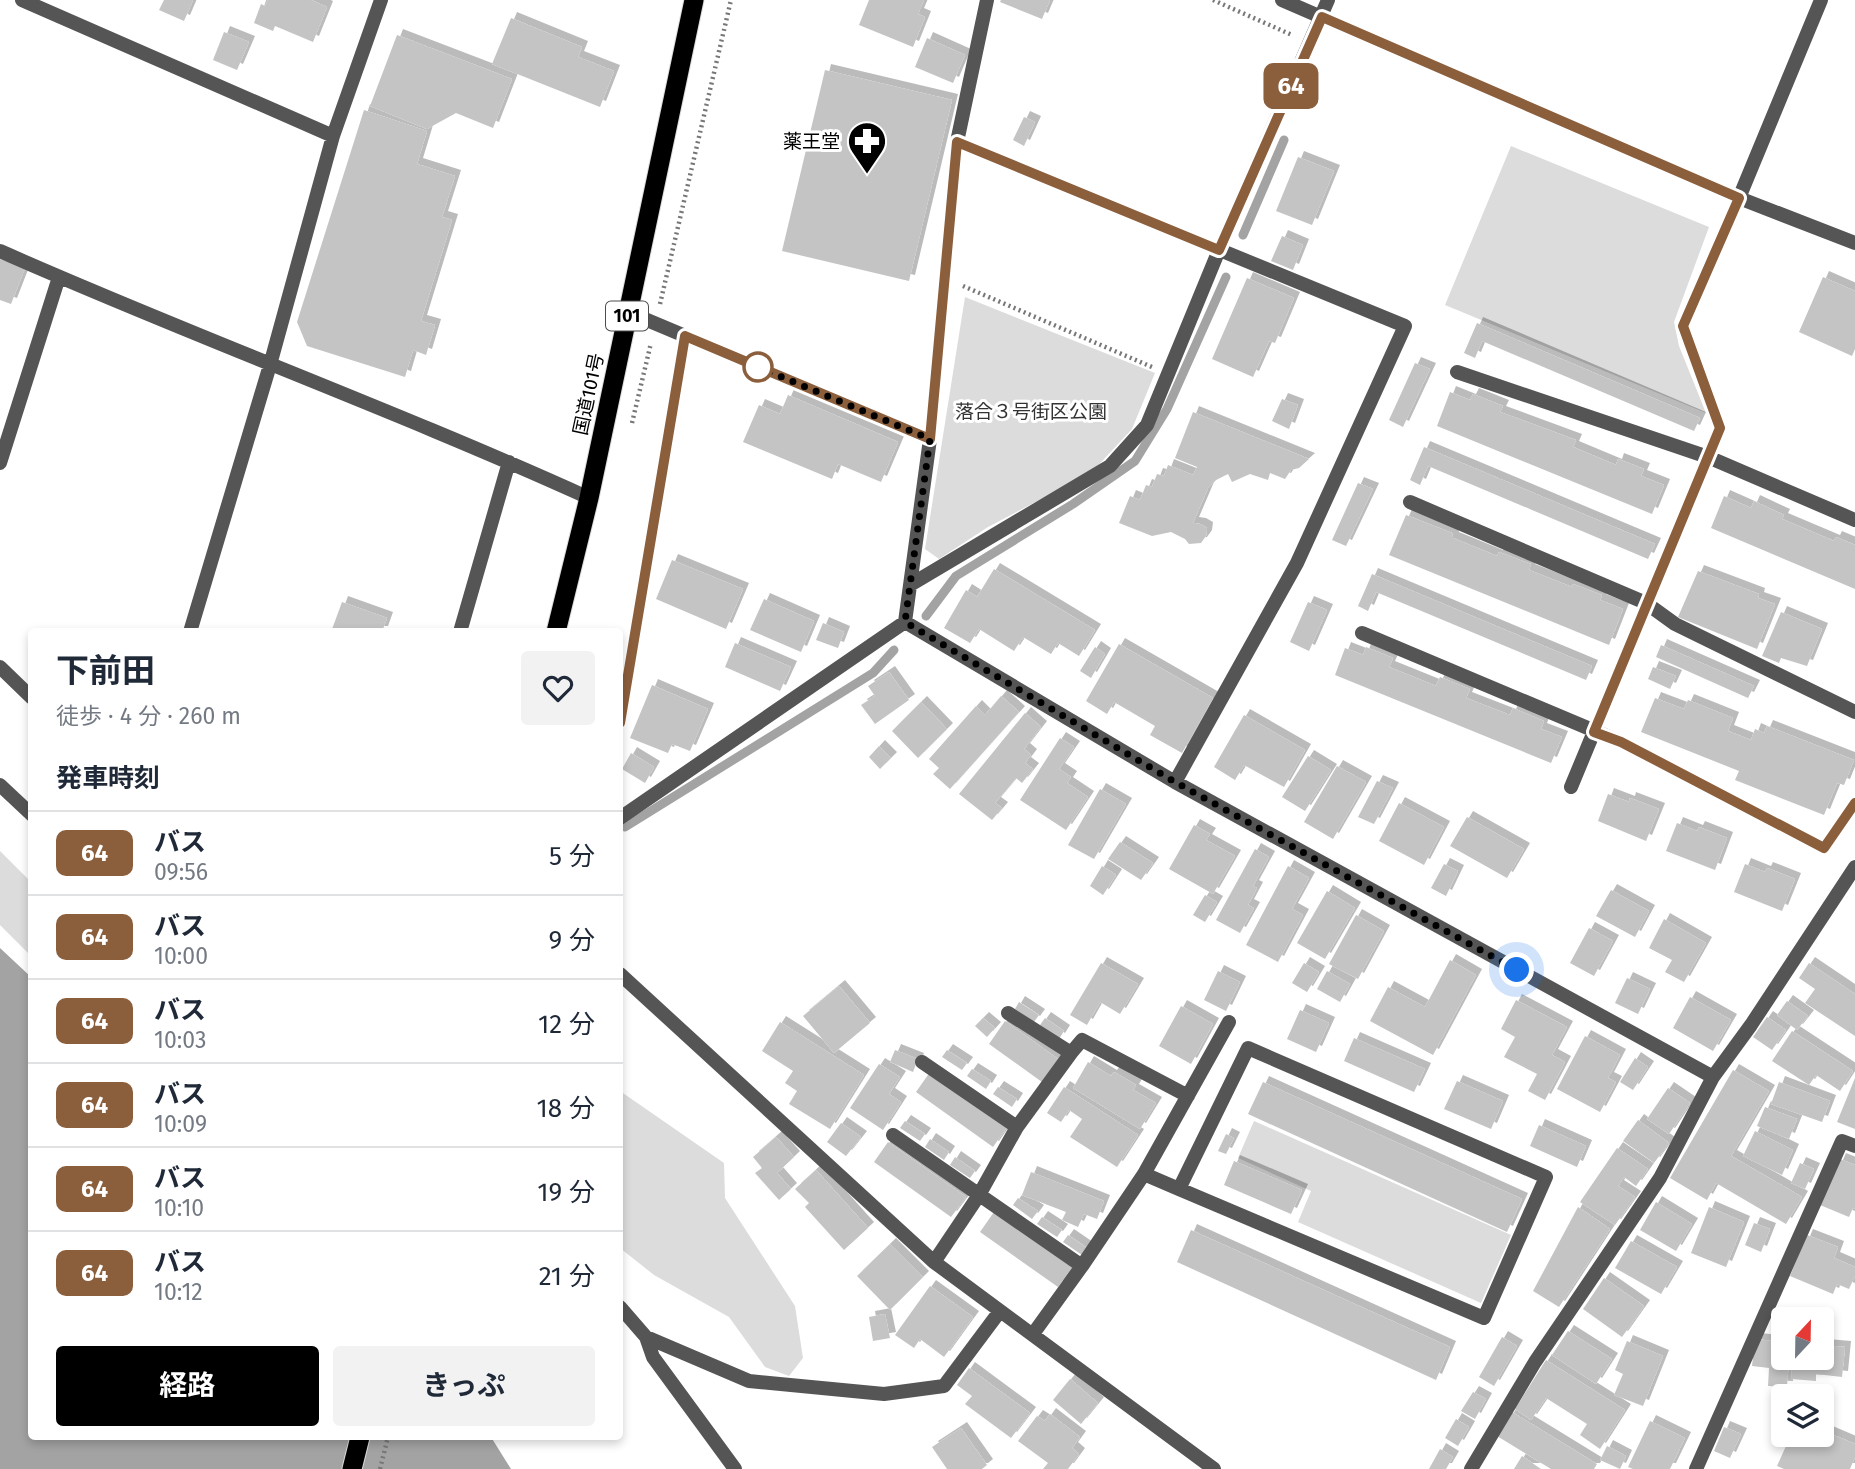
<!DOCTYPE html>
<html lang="ja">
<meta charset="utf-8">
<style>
:root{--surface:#fff;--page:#f2f2f3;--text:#1f2937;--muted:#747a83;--line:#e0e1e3;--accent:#000}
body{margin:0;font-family:"Fira Sans","Noto Sans JP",sans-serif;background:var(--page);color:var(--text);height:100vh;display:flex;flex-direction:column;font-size:26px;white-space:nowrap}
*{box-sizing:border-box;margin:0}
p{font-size:23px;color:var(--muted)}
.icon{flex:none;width:38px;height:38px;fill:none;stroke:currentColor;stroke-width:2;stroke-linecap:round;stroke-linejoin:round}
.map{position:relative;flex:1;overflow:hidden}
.sheet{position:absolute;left:28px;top:628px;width:595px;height:812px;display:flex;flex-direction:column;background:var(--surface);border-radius:7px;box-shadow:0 4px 10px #0003}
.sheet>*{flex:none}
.badge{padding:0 14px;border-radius:10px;font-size:24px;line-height:46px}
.needle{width:46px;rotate:22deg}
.tools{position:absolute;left:1771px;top:1307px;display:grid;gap:14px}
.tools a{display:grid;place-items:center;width:63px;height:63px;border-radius:7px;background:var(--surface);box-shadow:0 4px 10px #0003;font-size:35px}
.you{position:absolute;width:35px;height:35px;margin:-18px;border:5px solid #fff;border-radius:50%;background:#1a73e8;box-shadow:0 0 0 10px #1a73e833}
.map>.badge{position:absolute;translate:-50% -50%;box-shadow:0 0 0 4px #fff}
h2{padding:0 28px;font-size:26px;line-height:63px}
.round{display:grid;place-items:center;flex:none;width:74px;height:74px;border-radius:7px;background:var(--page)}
.headline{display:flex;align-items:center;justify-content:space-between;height:119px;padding:0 28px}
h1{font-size:33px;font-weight:700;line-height:52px}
.primary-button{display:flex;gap:14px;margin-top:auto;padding:14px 28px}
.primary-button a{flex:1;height:80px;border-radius:7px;background:var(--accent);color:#fff;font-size:28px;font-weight:700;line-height:80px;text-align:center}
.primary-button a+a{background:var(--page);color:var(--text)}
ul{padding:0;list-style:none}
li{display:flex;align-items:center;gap:21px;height:84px;padding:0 28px;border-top:2px solid var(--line)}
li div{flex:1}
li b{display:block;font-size:26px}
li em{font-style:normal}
li .badge{min-width:77px;font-weight:700;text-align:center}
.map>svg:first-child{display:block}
</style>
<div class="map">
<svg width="1855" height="1469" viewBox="0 0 1855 1469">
<defs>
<filter id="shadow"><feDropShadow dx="6" dy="-6" stdDeviation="0" flood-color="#0004"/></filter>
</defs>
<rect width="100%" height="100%" fill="#fff"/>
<path fill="#dcdcdc" d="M1511 146 1709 227 1674 322 1679 346 1706 413 1445 305Z
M965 297 1155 373 1132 429 1092 472 988 527 939 559 925 549Z
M0 851 31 882V956L0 925Z
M620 1091 724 1163 725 1198 795 1306 803 1358 789 1376 765 1367 729 1317 654 1275 620 1248Z
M1254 1121 1511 1235 1481 1303 1298 1222 1311 1191 1238 1158Z"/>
<path fill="#a3a3a3" d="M0 948 31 977 32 1437H491L511 1469H0Z"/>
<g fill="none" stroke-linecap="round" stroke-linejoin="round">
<path stroke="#a3a3a3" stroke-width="9" d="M1243 235 1284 140
M926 616 956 576 1073 504 1135 461 1167 409 1226 277
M625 827 873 673 894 650"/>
</g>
<path fill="#c4c4c4" filter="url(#shadow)" d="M164 0H193L184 21 159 10Z
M268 0H311L327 7 313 42 275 26 273 31 254 23 261 4 265 6Z
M869 0H924L918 14 925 17 913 47 859 25Z
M1001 0H1050L1042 19 1000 2Z
M511 18 582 47 578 57 614 71 600 107 492 64Z
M224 32 249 42 237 70 213 60Z
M397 35 512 79 493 128 456 113 427 129 370 106Z
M927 38 965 55 953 83 915 67Z
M825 70 952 100 909 281 782 251Z
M364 110 427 131 417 164 455 176 442 217 452 220 421 321 435 325 426 355 413 350 405 377 307 346 297 322Z
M1024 117 1035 122 1024 146 1013 140Z
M1298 157 1334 171 1312 225 1276 211Z
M1282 236 1303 245 1293 270 1271 261Z
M0 259 25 268 11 304 0 300Z
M1823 277 1855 291V349L1852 356 1799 332Z
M1247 278 1294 298 1275 343 1269 341 1253 377 1212 359Z
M1477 323 1700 418 1694 431 1482 341 1475 358 1464 353Z
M1415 363 1430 369 1403 427 1389 420Z
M1450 392 1470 400 1473 394 1503 406 1500 412 1576 440 1573 447 1616 465 1618 459 1644 469 1641 476 1664 485 1652 514 1437 426Z
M788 395 898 442 881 482 838 464 832 479 743 442 759 405 780 414Z
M1282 399 1298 405 1289 429 1272 421Z
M1193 412 1309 459 1299 468 1291 470 1285 479 1270 473 1268 480 1250 474 1232 482 1228 474 1216 480 1208 488 1193 523 1200 524 1207 528 1206 536 1201 543 1189 544 1185 539 1171 532 1152 536 1119 523 1130 496 1140 500 1146 485 1152 487 1157 474 1164 476 1168 465 1193 475 1197 467 1175 458Z
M1424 447 1655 544 1648 559 1428 466 1420 485 1410 480Z
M1358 483 1373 489 1346 546 1332 540Z
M1724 496 1751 508 1754 501 1784 515 1782 519 1834 541 1836 537 1855 545V589L1711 528Z
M1406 515 1452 533 1453 538 1497 556 1499 552 1531 564 1529 570 1572 587 1573 584 1602 595 1600 600 1623 609 1609 645 1389 555Z
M672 560 743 589 726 629 656 599Z
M994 569 1095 630 1079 656 1058 643 1051 654 1023 637 1014 651 979 629 970 643 944 628 966 590 977 597Z
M1698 571 1759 594 1758 598 1775 604 1757 649 1678 617Z
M1372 574 1592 666 1586 680 1376 592 1368 611 1358 606Z
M764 599 814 621 801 652 750 630Z
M342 602 387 618 382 632H331Z
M1308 602 1327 610 1309 651 1290 642Z
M1781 612 1822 629 1807 666 1781 658 1779 663 1762 656Z
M823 623 844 632 838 648 816 640Z
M735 643 791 667 780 691 725 667Z
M1119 644 1213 698 1182 753 1150 735 1155 726 1114 702 1107 714 1086 701Z
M1661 645 1754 686 1748 698 1656 657Z
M1095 647 1105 654 1091 678 1080 671Z
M1366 647 1393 658 1389 667 1436 686 1440 677 1470 689 1466 698 1510 715 1513 708 1544 721 1541 729 1562 737 1551 763 1335 675 1345 648 1363 655Z
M1653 667 1676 676 1670 689 1648 679Z
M889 672 909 700 875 724 861 705 875 696 868 686Z
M652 685 708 709 690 751 672 744 668 753 630 738Z
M1001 696 1019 712 950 789 933 774 939 768 929 759 976 706 985 715Z
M1655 698 1684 709 1688 700 1733 718 1728 731 1751 740 1755 729 1764 733 1767 726 1854 760 1844 785 1837 783 1824 815 1735 780 1739 771 1641 732Z
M921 702 947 729 918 758 892 731Z
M1025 713 1041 727 1024 749 1031 755 1025 763 1033 769 1022 783 1016 778 995 803 1002 808 992 820 959 794Z
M1244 715 1305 750 1284 787 1244 765 1235 780 1214 767Z
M1060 738 1074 747 1059 769 1071 777 1067 783 1088 797 1066 830 1020 800Z
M879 746 891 758 880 769 869 757Z
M631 753 654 767 645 783 622 769Z
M1308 756 1331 770 1305 811 1282 797Z
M1337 766 1366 782 1333 839 1304 822Z
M1377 781 1393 788 1374 824 1358 817Z
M1100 789 1126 804 1094 859 1068 845Z
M1608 794 1629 802 1630 798 1659 809 1646 841 1598 821Z
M1399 803 1444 827 1424 865 1379 841Z
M1467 817 1524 849 1507 878 1450 846Z
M1677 823 1697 831 1699 827 1727 838 1715 870 1666 851Z
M1194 825 1210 834 1206 840 1235 856 1213 894 1169 869Z
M1120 842 1153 863 1141 880 1108 859Z
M1255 849 1269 857 1253 886 1257 888 1248 905 1254 908 1240 933 1216 920Z
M1444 864 1458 871 1446 896 1431 888Z
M1745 864 1765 872 1767 868 1795 879 1782 911 1734 892Z
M1102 866 1116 875 1103 895 1090 886Z
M1288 866 1309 878 1292 909 1303 915 1278 962 1246 945Z
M1611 890 1649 911 1635 937 1596 916Z
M1327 891 1355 908 1325 959 1297 943Z
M1205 895 1217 902 1205 922 1193 915Z
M1356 915 1384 931 1358 979 1329 964Z
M1664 919 1706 943 1684 982 1665 972 1672 960 1649 948Z
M1589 928 1613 941 1594 976 1570 963Z
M1450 960 1476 975 1433 1055 1370 1021 1388 987 1425 1007Z
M1101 963 1138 984 1120 1014 1100 1002 1087 1025 1070 1015Z
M1304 963 1319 972 1307 992 1292 983Z
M1809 963 1855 994V1036L1805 1003 1815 989 1799 978Z
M1218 971 1240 982 1226 1011 1204 1000Z
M1327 971 1350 984 1340 1002 1317 989Z
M1627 978 1650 989 1638 1014 1615 1003Z
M839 986 870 1023 834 1053 803 1016Z
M1690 997 1731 1020 1713 1051 1673 1028Z
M1516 1000 1567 1027 1552 1055 1565 1062 1545 1100 1528 1091 1537 1074 1504 1057 1515 1037 1501 1029Z
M1787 1001 1808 1016 1797 1030 1777 1015Z
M1019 1002 1039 1015 1034 1022 1015 1009Z
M1181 1006 1213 1024 1191 1064 1159 1046Z
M1300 1010 1329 1023 1316 1052 1287 1039Z
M1767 1017 1786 1030 1772 1050 1753 1037Z
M983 1018 995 1028 987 1037 975 1026Z
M1045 1018 1064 1031 1059 1039 1040 1025Z
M1005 1021 1058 1059 1042 1082 989 1044Z
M780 1022 864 1075 830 1129 789 1104 797 1091 785 1083 793 1071 762 1051Z
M1792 1031 1853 1071 1840 1091 1816 1075 1809 1085 1772 1061Z
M1585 1036 1620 1055 1608 1078 1616 1082 1600 1112 1557 1089Z
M1354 1038 1425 1069 1414 1092 1344 1061Z
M895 1050 918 1059 913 1072 890 1062Z
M947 1050 967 1063 962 1070 942 1057Z
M1635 1058 1648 1067 1633 1090 1620 1082Z
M1088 1062 1111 1076 1114 1072 1136 1085 1133 1090 1156 1103 1140 1129 1073 1088Z
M879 1064 900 1077 889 1094 901 1102 883 1130 850 1108Z
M972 1069 991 1081 986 1089 967 1076Z
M1733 1070 1769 1091 1731 1156 1802 1197 1786 1224 1716 1183 1707 1200 1670 1178Z
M930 1072 1007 1127 993 1147 916 1092Z
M1855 1078V1129L1837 1122Z
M1457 1081 1503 1101 1491 1129 1444 1109Z
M1263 1082 1522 1199 1507 1232 1248 1114Z
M1779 1082 1830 1101 1822 1122 1771 1104Z
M998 1087 1017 1099 1012 1107 993 1094Z
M1064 1087 1138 1135 1117 1167 1070 1137 1082 1119 1069 1110 1061 1122 1047 1113Z
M1668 1088 1690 1103 1669 1134 1647 1119Z
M1765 1107 1797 1119 1789 1139 1757 1126Z
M1638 1120 1669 1143 1654 1163 1623 1141Z
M905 1121 925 1134 920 1141 900 1128Z
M841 1123 861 1137 846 1156 827 1142Z
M1539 1125 1586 1146 1577 1167 1530 1146Z
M1755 1131 1793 1150 1782 1175 1743 1156Z
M1226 1134 1234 1138 1226 1154 1218 1151Z
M776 1137 794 1157 777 1173 791 1189 779 1200 755 1173 762 1168 753 1157Z
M930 1139 949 1152 944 1160 925 1147Z
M888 1142 966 1197 951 1217 874 1162Z
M1617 1148 1648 1169 1636 1186 1624 1177 1618 1186 1635 1197 1615 1225 1580 1202Z
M955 1157 975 1171 970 1178 950 1165Z
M1840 1159 1855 1165V1209L1853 1208 1849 1217 1820 1205Z
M1234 1161 1302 1190 1291 1214 1224 1185Z
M1800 1163 1814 1169 1805 1189 1791 1183Z
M816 1170 868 1228 844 1250 805 1207 809 1203 795 1189Z
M1031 1172 1104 1201 1097 1219 1084 1214 1078 1227 1062 1220 1066 1212 1022 1195Z
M1018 1198 1038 1211 1032 1219 1013 1205Z
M1656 1202 1692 1224 1676 1251 1640 1230Z
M1578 1207 1610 1229 1559 1307 1533 1291Z
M1709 1207 1744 1222 1726 1267 1691 1253Z
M994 1212 1072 1267 1058 1287 980 1232Z
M1042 1217 1062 1230 1057 1237 1037 1224Z
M1754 1223 1770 1229 1761 1252 1745 1245Z
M1191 1230 1450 1347 1436 1380 1177 1262Z
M1068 1235 1087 1248 1082 1255 1063 1242Z
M1807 1235 1838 1247 1834 1258 1855 1267V1276L1849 1289 1837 1284 1833 1294 1790 1276Z
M1631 1241 1677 1267 1661 1294 1615 1268Z
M890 1244 923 1277 890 1310 857 1276Z
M1604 1278 1644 1306 1622 1337 1583 1309Z
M930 1286 973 1317 944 1357 920 1339 914 1348 895 1335Z
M885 1314 890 1338 873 1341 869 1317Z
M1568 1331 1612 1359 1596 1384 1552 1355Z
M1502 1337 1517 1346 1494 1386 1479 1377Z
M1755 1339 1783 1342V1358H1789L1787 1387 1768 1386 1769 1368 1752 1366Z
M1627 1341 1663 1356 1643 1406 1614 1395 1623 1374 1615 1370Z
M1822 1345 1845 1347 1842 1377 1816 1374V1381L1791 1379 1793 1358H1822Z
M1546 1360 1625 1410 1600 1449 1580 1435 1587 1424 1546 1398 1531 1420 1515 1409Z
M969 1368 1030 1413 1011 1438 965 1404 972 1396 957 1385Z
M1070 1379 1098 1403 1081 1424 1053 1400Z
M1473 1392 1486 1399 1475 1419 1461 1411Z
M1512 1412 1597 1464 1594 1469H1551L1497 1436Z
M1050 1414 1080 1437 1072 1448 1079 1454 1068 1469H1043L1048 1463 1018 1441 1037 1416 1045 1421Z
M1783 1418V1435H1822V1430L1855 1444V1457L1850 1469H1784L1777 1466 1786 1446 1773 1441Z
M1456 1419 1469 1427 1458 1446 1445 1438Z
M1650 1421 1685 1438 1670 1469H1633L1628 1467Z
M1724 1427 1741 1434 1730 1458 1714 1451Z
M961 1428 987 1465 982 1469H947L932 1447Z
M1607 1446 1626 1456 1620 1469 1600 1460Z
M1440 1449 1453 1457 1446 1469H1429Z
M1522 1456 1541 1469H1514Z"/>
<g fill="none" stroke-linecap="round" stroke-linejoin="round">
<g stroke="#dbdbdb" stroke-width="21">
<path id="trunk" d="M556 632 589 498 694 0
M352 1469 360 1437"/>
</g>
<path stroke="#777" stroke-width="4.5" stroke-dasharray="2 3.5" stroke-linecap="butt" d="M1213 0 1292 35
M963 286 1152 367
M660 304 731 0
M632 423 651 343
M380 1469 388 1437"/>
<path stroke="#555" stroke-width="14" d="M957 142 987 0"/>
<path stroke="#555" stroke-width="14" d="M22 0 333 136
M0 251C194 337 395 410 589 498
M628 312 930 439
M1457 372 1708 457 1855 520
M0 463 59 277
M1410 502 1646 603 1675 624 1855 712
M910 585 1110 466 1147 425 1219 250 1328 0
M190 632 270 365 333 136 381 0
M460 632 509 462
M1362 633 1621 742 1824 848 1855 803
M0 667 32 698
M620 723 685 336
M1175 782 1297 563 1405 326 957 142 930 439 905 622 1175 782 1713 1077
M0 785 32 815
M1571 787 1720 428 1683 326 1739 198 1821 0
M620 818 905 622
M620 974 934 1262 1214 1469
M1071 1053 1082 1040 1188 1096
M922 1062 1017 1127
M893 1135 1082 1266
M1144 1174 1179 1189 1484 1318 1546 1177 1248 1048 1179 1189
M934 1262 979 1195 1017 1127 1071 1053 1008 1013
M620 1307 646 1337 653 1357 735 1469
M1033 1334 1082 1266 1144 1174 1229 1022
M646 1337 749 1381 884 1394 944 1386 1000 1311
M1471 1469 1535 1362 1660 1178 1713 1077 1751 1025 1855 867
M1696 1469 1842 1141 1855 1146"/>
<path stroke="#555" stroke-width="14" d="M1282 0 1739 198 1855 243"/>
<use href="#trunk" stroke="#000" stroke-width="19"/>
</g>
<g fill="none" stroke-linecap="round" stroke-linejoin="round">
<g stroke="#fff" stroke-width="16">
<path id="line" d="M620 723 685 336 930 439 957 142 1219 250 1322 17 1739 198 1683 326 1720 428 1594 732 1621 742 1824 848 1855 803"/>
</g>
<use href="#line" stroke="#8b5e3c" stroke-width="10"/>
<path stroke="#000" stroke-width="7" stroke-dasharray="0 12.6" d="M758 367 930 439 905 622 1175 782 1517 970"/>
</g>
<defs>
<g id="pharmacy-pin" transform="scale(2.0125)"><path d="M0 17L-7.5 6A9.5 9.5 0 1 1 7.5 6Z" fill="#000" stroke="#fff"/><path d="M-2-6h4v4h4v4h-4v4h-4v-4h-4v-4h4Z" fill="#fff"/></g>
</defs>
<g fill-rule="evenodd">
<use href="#pharmacy-pin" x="867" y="141"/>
</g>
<circle fill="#fff" stroke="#8b5e3c" stroke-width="3.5" cx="758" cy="367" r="14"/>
<g text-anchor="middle" stroke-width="6" stroke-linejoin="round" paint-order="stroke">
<rect fill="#fff" stroke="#4c4c4c" stroke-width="2" x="606" y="301.5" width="42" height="29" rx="5"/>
<g font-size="18" font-weight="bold" fill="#000">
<text x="627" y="322">101</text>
</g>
<g font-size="19" fill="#000" stroke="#fff" text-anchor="end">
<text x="840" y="148">薬王堂</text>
</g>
<g font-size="19" fill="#000" stroke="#fff">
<text transform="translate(588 394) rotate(-78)" y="7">国道101号</text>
</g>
<g font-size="19" fill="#333" stroke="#fff">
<text x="1031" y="418">落合３号街区公園</text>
</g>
</g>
</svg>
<div class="tools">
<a><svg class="needle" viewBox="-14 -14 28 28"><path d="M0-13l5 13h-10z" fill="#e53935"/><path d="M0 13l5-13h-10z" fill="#747a83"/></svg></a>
<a><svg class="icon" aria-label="layers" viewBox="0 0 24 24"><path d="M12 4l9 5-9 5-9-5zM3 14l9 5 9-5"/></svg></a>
</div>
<div class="you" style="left:1517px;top:970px"></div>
<b class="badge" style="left:1291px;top:86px;background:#8b5e3c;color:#fff">64</b>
<section class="sheet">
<div class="headline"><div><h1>下前田</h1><p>徒歩 · 4 分 · 260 m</p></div><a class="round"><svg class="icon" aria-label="heart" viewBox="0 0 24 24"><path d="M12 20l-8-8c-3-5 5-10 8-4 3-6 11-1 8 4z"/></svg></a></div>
<h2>発車時刻</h2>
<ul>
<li><span class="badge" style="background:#8b5e3c;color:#fff">64</span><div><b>バス</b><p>09:56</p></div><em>5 分</em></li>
<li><span class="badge" style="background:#8b5e3c;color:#fff">64</span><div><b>バス</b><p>10:00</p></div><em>9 分</em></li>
<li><span class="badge" style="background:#8b5e3c;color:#fff">64</span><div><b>バス</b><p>10:03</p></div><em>12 分</em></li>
<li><span class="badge" style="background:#8b5e3c;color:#fff">64</span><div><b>バス</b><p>10:09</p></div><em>18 分</em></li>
<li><span class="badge" style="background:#8b5e3c;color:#fff">64</span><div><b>バス</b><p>10:10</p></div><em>19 分</em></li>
<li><span class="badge" style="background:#8b5e3c;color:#fff">64</span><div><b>バス</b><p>10:12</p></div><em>21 分</em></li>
</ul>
<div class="primary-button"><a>経路</a><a>きっぷ</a></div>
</section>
</div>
